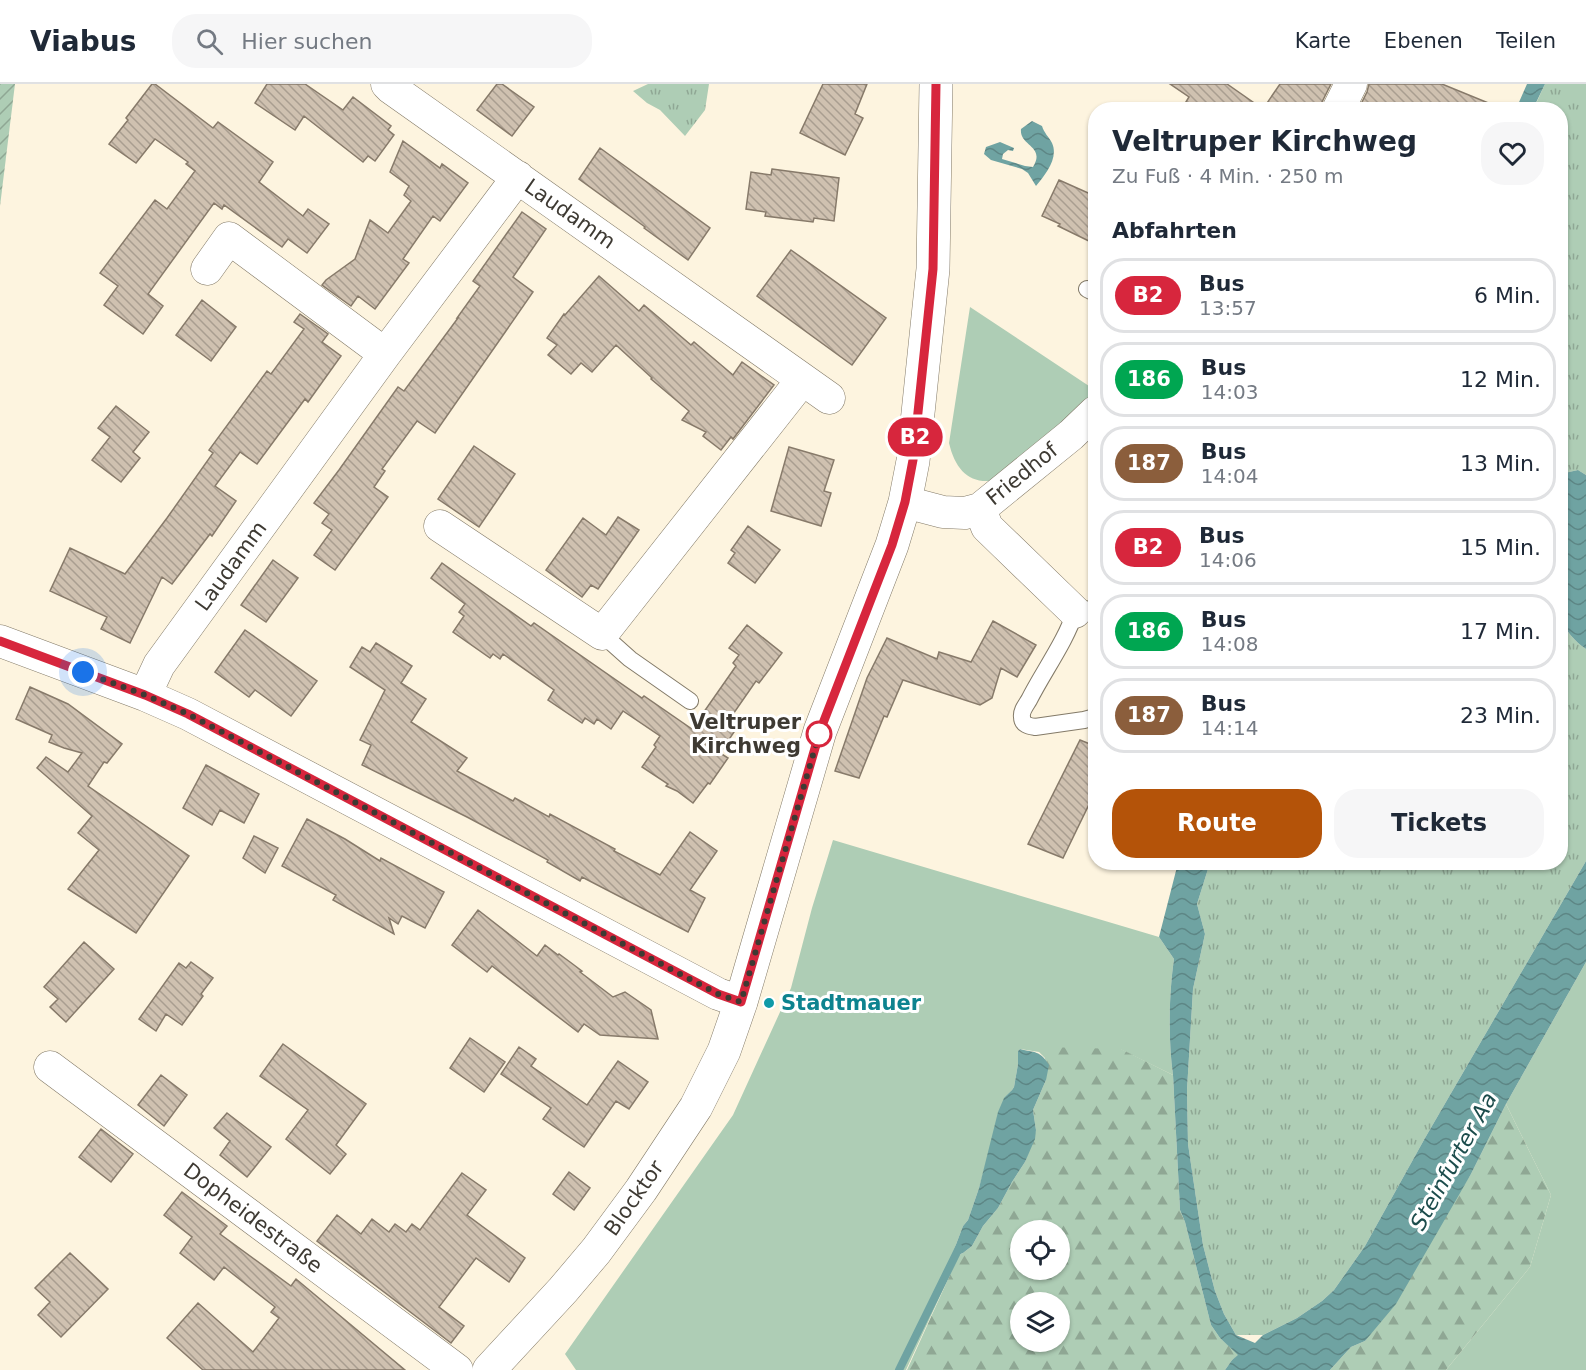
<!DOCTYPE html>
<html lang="de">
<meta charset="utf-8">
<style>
:root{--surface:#fff;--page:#f6f6f7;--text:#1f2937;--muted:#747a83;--line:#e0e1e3;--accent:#b45309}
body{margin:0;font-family:"DejaVu Sans",sans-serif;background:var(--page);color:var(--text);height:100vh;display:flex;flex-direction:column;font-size:22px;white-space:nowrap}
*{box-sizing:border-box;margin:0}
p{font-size:20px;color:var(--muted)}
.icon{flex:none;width:33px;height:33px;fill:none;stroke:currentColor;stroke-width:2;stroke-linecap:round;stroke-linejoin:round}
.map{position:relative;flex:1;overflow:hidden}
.details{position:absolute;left:1088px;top:18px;width:480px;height:768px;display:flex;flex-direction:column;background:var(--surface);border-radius:24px;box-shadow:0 2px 4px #0004}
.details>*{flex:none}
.badge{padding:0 12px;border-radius:20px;font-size:21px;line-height:39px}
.buttons{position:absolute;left:1010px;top:1136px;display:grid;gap:12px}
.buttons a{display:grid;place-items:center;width:60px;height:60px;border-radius:50%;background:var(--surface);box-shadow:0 2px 4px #0004;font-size:30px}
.you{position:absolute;width:30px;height:30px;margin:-15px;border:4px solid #fff;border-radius:50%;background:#1a73e8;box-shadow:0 0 0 9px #1a73e833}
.map>.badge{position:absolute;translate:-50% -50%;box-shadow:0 0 0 3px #fff}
h2{padding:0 24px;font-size:22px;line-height:54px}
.round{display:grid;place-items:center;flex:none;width:63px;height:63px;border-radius:24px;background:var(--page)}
.summary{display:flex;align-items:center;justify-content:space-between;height:102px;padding:0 24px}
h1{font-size:28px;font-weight:700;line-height:45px}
.primary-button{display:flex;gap:12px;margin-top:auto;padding:12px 24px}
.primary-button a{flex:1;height:69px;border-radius:24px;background:var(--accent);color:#fff;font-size:24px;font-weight:700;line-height:69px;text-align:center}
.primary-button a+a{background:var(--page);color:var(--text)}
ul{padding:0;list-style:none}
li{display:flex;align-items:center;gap:18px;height:75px;margin:0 12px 9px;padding:0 12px;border:3px solid var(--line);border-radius:24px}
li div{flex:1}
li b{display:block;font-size:22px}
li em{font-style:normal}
li .badge{min-width:66px;font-weight:700;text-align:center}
header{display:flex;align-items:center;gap:36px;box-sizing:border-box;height:84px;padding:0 30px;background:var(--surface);border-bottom:2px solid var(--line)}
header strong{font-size:28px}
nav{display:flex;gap:33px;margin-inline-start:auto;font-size:21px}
.search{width:420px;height:54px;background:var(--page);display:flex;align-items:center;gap:15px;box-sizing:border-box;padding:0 21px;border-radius:24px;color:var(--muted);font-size:22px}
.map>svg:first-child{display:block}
</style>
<header>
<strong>Viabus</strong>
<div class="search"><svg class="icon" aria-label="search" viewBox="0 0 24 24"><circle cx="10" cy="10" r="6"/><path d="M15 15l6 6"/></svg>Hier suchen</div>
<nav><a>Karte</a><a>Ebenen</a><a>Teilen</a></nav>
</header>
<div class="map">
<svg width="1586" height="1286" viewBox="0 0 1586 1286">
<defs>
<pattern id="forest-firs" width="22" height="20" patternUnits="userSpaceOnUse" patternTransform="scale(1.5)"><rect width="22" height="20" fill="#aecdb5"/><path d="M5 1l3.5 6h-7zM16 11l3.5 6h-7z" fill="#8fa794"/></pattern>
<pattern id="park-tufts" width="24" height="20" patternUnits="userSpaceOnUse" patternTransform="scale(1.5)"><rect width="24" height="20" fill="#aecdb5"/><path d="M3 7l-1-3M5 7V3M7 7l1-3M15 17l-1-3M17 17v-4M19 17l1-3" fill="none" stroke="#8fa794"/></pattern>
<pattern id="garden-furrows" width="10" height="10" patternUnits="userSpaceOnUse" patternTransform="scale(1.5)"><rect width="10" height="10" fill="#aecdb5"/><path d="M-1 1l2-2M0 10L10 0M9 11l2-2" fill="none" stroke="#8fa794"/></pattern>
<pattern id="water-waves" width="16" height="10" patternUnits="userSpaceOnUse" patternTransform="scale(1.5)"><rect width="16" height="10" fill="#6fa3a2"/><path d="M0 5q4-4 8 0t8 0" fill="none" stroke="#5d8685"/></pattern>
<pattern id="building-back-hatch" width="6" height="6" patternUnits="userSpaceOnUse" patternTransform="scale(1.5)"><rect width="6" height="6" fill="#cfc1b0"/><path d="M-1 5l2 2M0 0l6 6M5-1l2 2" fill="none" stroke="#a99e90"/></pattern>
</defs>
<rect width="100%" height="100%" fill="#fdf4df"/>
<path fill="#aecdb5" d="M970 223 1095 306V308L1004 394C973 404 956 389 949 359Z
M833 756 1159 853 1174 875C1169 909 1168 956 1173 991L1120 965 1042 971 1039 968 1020 965 1018 967V980L1014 1003 1012 1006 1004 1015 979 1104 968 1136 963 1142 952 1171H959L906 1286H576L565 1270 733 1031 791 904 812 824Z
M1586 878V1286H1446L1530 1183 1551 1111 1506 1020Z"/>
<path fill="url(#forest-firs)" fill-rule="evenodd" d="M1045 963 1121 965 1173 991 1180 1126 1185 1138 1211 1241 1220 1254 1239 1271 1232 1276 1225 1286H907L959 1171 963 1169 972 1162 983 1142 998 1124 1012 1098 1025 1078 1036 1046 1033 1026 1046 996 1045 974 1042 971ZM1020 1146H1059V1185H1020ZM1020 1218H1059V1257H1020Z
M1506 1020 1551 1111 1530 1183 1446 1286H1330L1351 1263 1365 1257 1471 1090Z"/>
<path fill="url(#park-tufts)" d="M648 0H709L705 26 685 52 660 26 647 19 633 7Z
M1545 0H1586V391L1578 386 1560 390V26H1533Z
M1560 536C1567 547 1574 557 1586 565V777L1425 1054 1365 1162 1334 1206 1322 1217 1297 1234 1263 1251H1236L1224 1230 1215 1207 1203 1161 1188 1060 1187 1006 1193 905 1205 850 1197 820 1208 785 1214 779 1560 778Z"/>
<path fill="url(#garden-furrows)" d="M0 0H15L0 122Z"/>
<path fill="url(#water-waves)" d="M1527 0H1545L1533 25H1516Z
M1032 37 1042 42C1044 49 1049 53 1052 59 1059 74 1045 91 1036 102L1028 89 1022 85 991 76 984 70 986 63 1000 58 1014 64 1013 67 1008 66 1003 70 1002 75 1025 82 1033 83C1046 62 1019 62 1021 45Z
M1578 386 1586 391V565C1574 557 1567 547 1560 536V390Z
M1586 777V878L1506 1020 1471 1090 1396 1220 1365 1257 1351 1263 1330 1286H1225L1232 1276 1238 1271 1220 1254 1211 1241 1185 1138 1180 1126 1173 991C1168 956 1169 909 1174 875L1159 853 1178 779H1214L1208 785 1197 820 1205 850 1193 905 1187 1006 1188 1060 1203 1161 1215 1207 1224 1230 1236 1251 1255 1259 1263 1251 1297 1234 1322 1217 1334 1206 1365 1162 1425 1054Z
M1020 965C1035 969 1040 966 1049 981L1046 996 1033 1026 1036 1046 1035 1055 1025 1078 1012 1098 998 1124 983 1142 972 1162 963 1169 956 1172 952 1171 963 1142 968 1136 979 1104 998 1028 1004 1014 1012 1006 1014 1003 1018 980V967Z"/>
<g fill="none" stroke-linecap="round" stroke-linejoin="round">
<path stroke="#6fa3a2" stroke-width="8" d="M899 1286 959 1164"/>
</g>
<path fill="url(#building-back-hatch)" stroke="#877a6a" stroke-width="1.5" d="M152 0H155L213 44 218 38 273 78 259 98 303 132 308 125 329 140 307 169 288 155 282 163 224 121 222 125 214 119 148 210 163 222 143 250 104 221 118 202 100 189 155 116 167 125 195 87 186 80 188 78 155 55 136 79 109 60 128 36 126 34Z
M267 0H305L343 26 353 13 391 42 388 46 394 51 375 77 368 72 363 78 304 32 295 46 255 19Z
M497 0H502L534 23 512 52 477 26Z
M823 0H867L855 30 863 34 845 71 800 49Z
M1170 0H1227L1263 25 1280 0H1331L1322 18 1320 26H1181L1189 13Z
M1369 0H1442L1503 25 1358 26 1367 8Z
M403 57 440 84 442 80 468 99 440 137 433 132 403 175 409 179 375 225 358 212 351 222 322 201 326 196 355 175 370 136 388 149 411 117 404 111 409 102 390 88Z
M600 64 710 144 688 176 644 144 645 143 579 95Z
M772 85 839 94 834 137 814 134 813 138 765 132 766 128 746 125 751 88 771 91Z
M1059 96 1095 112V160L1058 142 1060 140 1042 132Z
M522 128 546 145 513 193 533 208 435 349 417 337 382 385 385 387 374 403 388 413 335 486 314 471 332 446 322 439 329 430 314 419 339 386 398 303 404 307 458 234H457L480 202 473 197Z
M791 166 886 234 852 281 757 212Z
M599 192 639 227 644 221 691 261 694 258 733 291 742 278 774 301 733 355 731 353 721 366 703 352 706 348 682 336 689 327 651 295 652 294 616 261 592 288 581 279 571 290 548 271 557 261 547 254 564 230 565 231Z
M202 216 236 243 211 277 176 251Z
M300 230 328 250 322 258 341 272 308 318 305 315 257 380 240 368 215 402 236 417 212 452 210 450 172 500 162 493 130 559 101 545 107 533 50 507 70 464 125 490 167 434 213 369 209 366 267 287 271 290 304 245 294 238Z
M116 322 149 348 133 368 140 374 121 398 92 376 110 353 98 344Z
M474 362 515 390 479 443 438 415Z
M789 363 834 376 824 407 831 409 821 442 771 427Z
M618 433 639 446 598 505 591 501 582 513 546 486 583 434 606 451Z
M748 442 780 466 755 499 728 479 735 469 731 466Z
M273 476 298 494 266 538 241 521Z
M442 479 531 542 534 539 642 614 644 612 692 645 736 582 733 579 739 571 729 564 747 541 782 569 759 599 756 597 731 633 740 639 720 669 728 674 710 700 708 699 693 719 677 707 666 702 668 700 642 683 656 663 654 661 660 652 623 627 611 645 597 635 594 640 585 634 582 639 548 616 554 606 503 570 500 575 493 570 490 574 453 548 464 532 459 528 465 520 431 494Z
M993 537 1036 561 1017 593 1001 584 992 614 980 621 903 596 887 633 884 632 859 694 835 687 867 594 887 554 937 575 939 568 971 578Z
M245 546 317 597 291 632 255 606 249 613 215 588Z
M376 559 412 582 401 599 426 615 411 638 467 674 457 687 513 717 515 714 549 733 550 730 615 765 614 767 660 791 690 748 717 767 690 806 705 814 688 848 582 793 580 797 547 778 548 776 467 733 362 681 371 661 360 656 385 606 350 583 362 563 370 568Z
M30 603 68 620 122 660 107 679 104 678 88 702 189 772 136 849 68 805 99 766 78 749 92 732 37 684 46 673 68 688 82 669 64 664 49 658 52 651 16 635Z
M1080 656 1095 662V708L1063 774 1028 760Z
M206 681 259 710 244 739 220 726 212 741 183 724Z
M307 735 345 755 380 777 381 774 444 808 425 844 402 832 398 840 389 834 394 850 333 816 336 811 282 782Z
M254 752 278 764 265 789 243 774Z
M478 826 537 872 545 861 558 871 559 870 570 878 582 887 580 888 613 913 625 908 651 926 658 955 600 951 584 940 578 948 492 882 487 888 452 861Z
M84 858 114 885 66 938 50 923 58 915 44 903Z
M191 878 213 894 201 910 203 912 182 941 166 930 156 947 139 935 179 879 186 884Z
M470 954 505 978 484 1008 450 984Z
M283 960 366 1020 336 1061 346 1070 330 1090 286 1055 308 1026 260 992Z
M519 963 536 975 531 982 587 1021 618 977 648 998 629 1025 616 1017 584 1063 543 1035 551 1024 501 990Z
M161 991 187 1011 164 1042 138 1021Z
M227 1029 271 1063 247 1093 220 1071 230 1057 214 1044Z
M101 1045 133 1070 111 1098 79 1073Z
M569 1088 590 1104 574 1126 553 1110Z
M462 1089 486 1106 467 1131 525 1174 509 1198 476 1174 439 1223 464 1242 451 1259 317 1157 337 1131 361 1150 372 1135 389 1148 395 1140 406 1148 412 1140 420 1146Z
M182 1108 227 1142 220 1150 291 1202 296 1195 405 1286H203L167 1254 198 1219 253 1268 279 1234 271 1228 275 1223 224 1183 214 1196 180 1169 192 1153 164 1131Z
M70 1169 108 1205 61 1253 38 1231 50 1218 35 1204Z"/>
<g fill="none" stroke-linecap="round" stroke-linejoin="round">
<g stroke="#837a68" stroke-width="18">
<path id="service" d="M1087 205 1095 209
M1095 524 1075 528C1066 557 1043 588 1029 616 1026 621 1021 627 1022 633 1022 641 1029 642 1035 643L1084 636 1095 633
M602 550 630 575 690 617"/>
</g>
<g stroke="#837a68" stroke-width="33">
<path id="minor" d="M387 0 391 4 829 314
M1338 26 1351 0
M207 185 229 154 385 270
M905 418 943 428 965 429 980 425 1071 351 1095 328
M980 425 987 443 1075 528
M440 442 602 550 802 296
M0 557 145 611 188 630 718 910 741 918
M145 611 159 581 385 270 518 93
M50 983 457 1286"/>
</g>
<g stroke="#837a68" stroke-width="34">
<path id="secondary" d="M489 1286 563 1206 596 1167 641 1106 696 1023 724 967 741 918 820 647 892 461 905 418 913 377 933 185 936 0"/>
</g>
<use href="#service" stroke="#fff" stroke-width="16"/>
<use href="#minor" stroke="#fff" stroke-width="32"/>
<use href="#secondary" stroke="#fff" stroke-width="33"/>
</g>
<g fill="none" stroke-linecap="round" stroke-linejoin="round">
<g stroke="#fff" stroke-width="14">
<path id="line" d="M0 557 145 611 188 630 718 910 741 918 820 647 892 461 905 418 913 376 933 185 936 0"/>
</g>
<use href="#line" stroke="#d7263d" stroke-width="9"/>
<path stroke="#3e3a33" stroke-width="6" stroke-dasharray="0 10.8" d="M83 588 145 611 188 630 718 910 741 918 820 647 819 650"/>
</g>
<circle fill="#fff" stroke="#d7263d" stroke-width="3" cx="819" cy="650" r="12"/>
<circle fill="#0f9aa8" stroke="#fff" stroke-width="2" cx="769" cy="919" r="6"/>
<g text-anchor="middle" stroke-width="6" stroke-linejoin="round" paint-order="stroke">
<g font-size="21" fill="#3e3a33" stroke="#fff">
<text transform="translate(570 130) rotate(35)" y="7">Laudamm</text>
<text transform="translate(1022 390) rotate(-39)" y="7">Friedhof</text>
<text transform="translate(231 482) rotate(-54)" y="7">Laudamm</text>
<text transform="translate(634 1114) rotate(-55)" y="7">Blocktor</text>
<text transform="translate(253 1134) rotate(37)" y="7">Dopheidestraße</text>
</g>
<g font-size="21" font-weight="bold" fill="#3e3a33" stroke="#fff" text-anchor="end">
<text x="801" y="645">Veltruper<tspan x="801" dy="24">Kirchweg</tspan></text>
</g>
<g font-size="21" font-weight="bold" fill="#0d838f" stroke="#fff" text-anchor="start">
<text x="781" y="926">Stadtmauer</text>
</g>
<g font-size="22" font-style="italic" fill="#1c4c4c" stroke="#fff">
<text transform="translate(1453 1077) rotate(-61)" y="8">Steinfurter Aa</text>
</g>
</g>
</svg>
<div class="buttons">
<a><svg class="icon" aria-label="locate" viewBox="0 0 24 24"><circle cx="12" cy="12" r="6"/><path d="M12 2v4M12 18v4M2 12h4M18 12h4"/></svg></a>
<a><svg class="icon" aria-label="layers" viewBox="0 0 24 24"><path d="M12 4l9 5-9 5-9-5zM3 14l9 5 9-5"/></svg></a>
</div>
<div class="you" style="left:83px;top:588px"></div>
<b class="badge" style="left:915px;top:353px;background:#d7263d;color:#fff">B2</b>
<section class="details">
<div class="summary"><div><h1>Veltruper Kirchweg</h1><p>Zu Fuß · 4 Min. · 250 m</p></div><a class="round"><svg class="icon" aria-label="heart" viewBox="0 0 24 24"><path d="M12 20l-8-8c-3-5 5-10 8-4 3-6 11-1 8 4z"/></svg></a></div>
<h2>Abfahrten</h2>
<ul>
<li><span class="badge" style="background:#d7263d;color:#fff">B2</span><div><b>Bus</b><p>13:57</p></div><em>6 Min.</em></li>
<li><span class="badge" style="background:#00a651;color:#fff">186</span><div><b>Bus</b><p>14:03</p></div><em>12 Min.</em></li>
<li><span class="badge" style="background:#8b5e3c;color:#fff">187</span><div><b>Bus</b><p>14:04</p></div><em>13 Min.</em></li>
<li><span class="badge" style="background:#d7263d;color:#fff">B2</span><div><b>Bus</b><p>14:06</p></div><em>15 Min.</em></li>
<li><span class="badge" style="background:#00a651;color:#fff">186</span><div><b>Bus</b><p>14:08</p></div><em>17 Min.</em></li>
<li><span class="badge" style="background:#8b5e3c;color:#fff">187</span><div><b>Bus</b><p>14:14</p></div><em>23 Min.</em></li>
</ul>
<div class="primary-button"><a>Route</a><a>Tickets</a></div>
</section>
</div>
